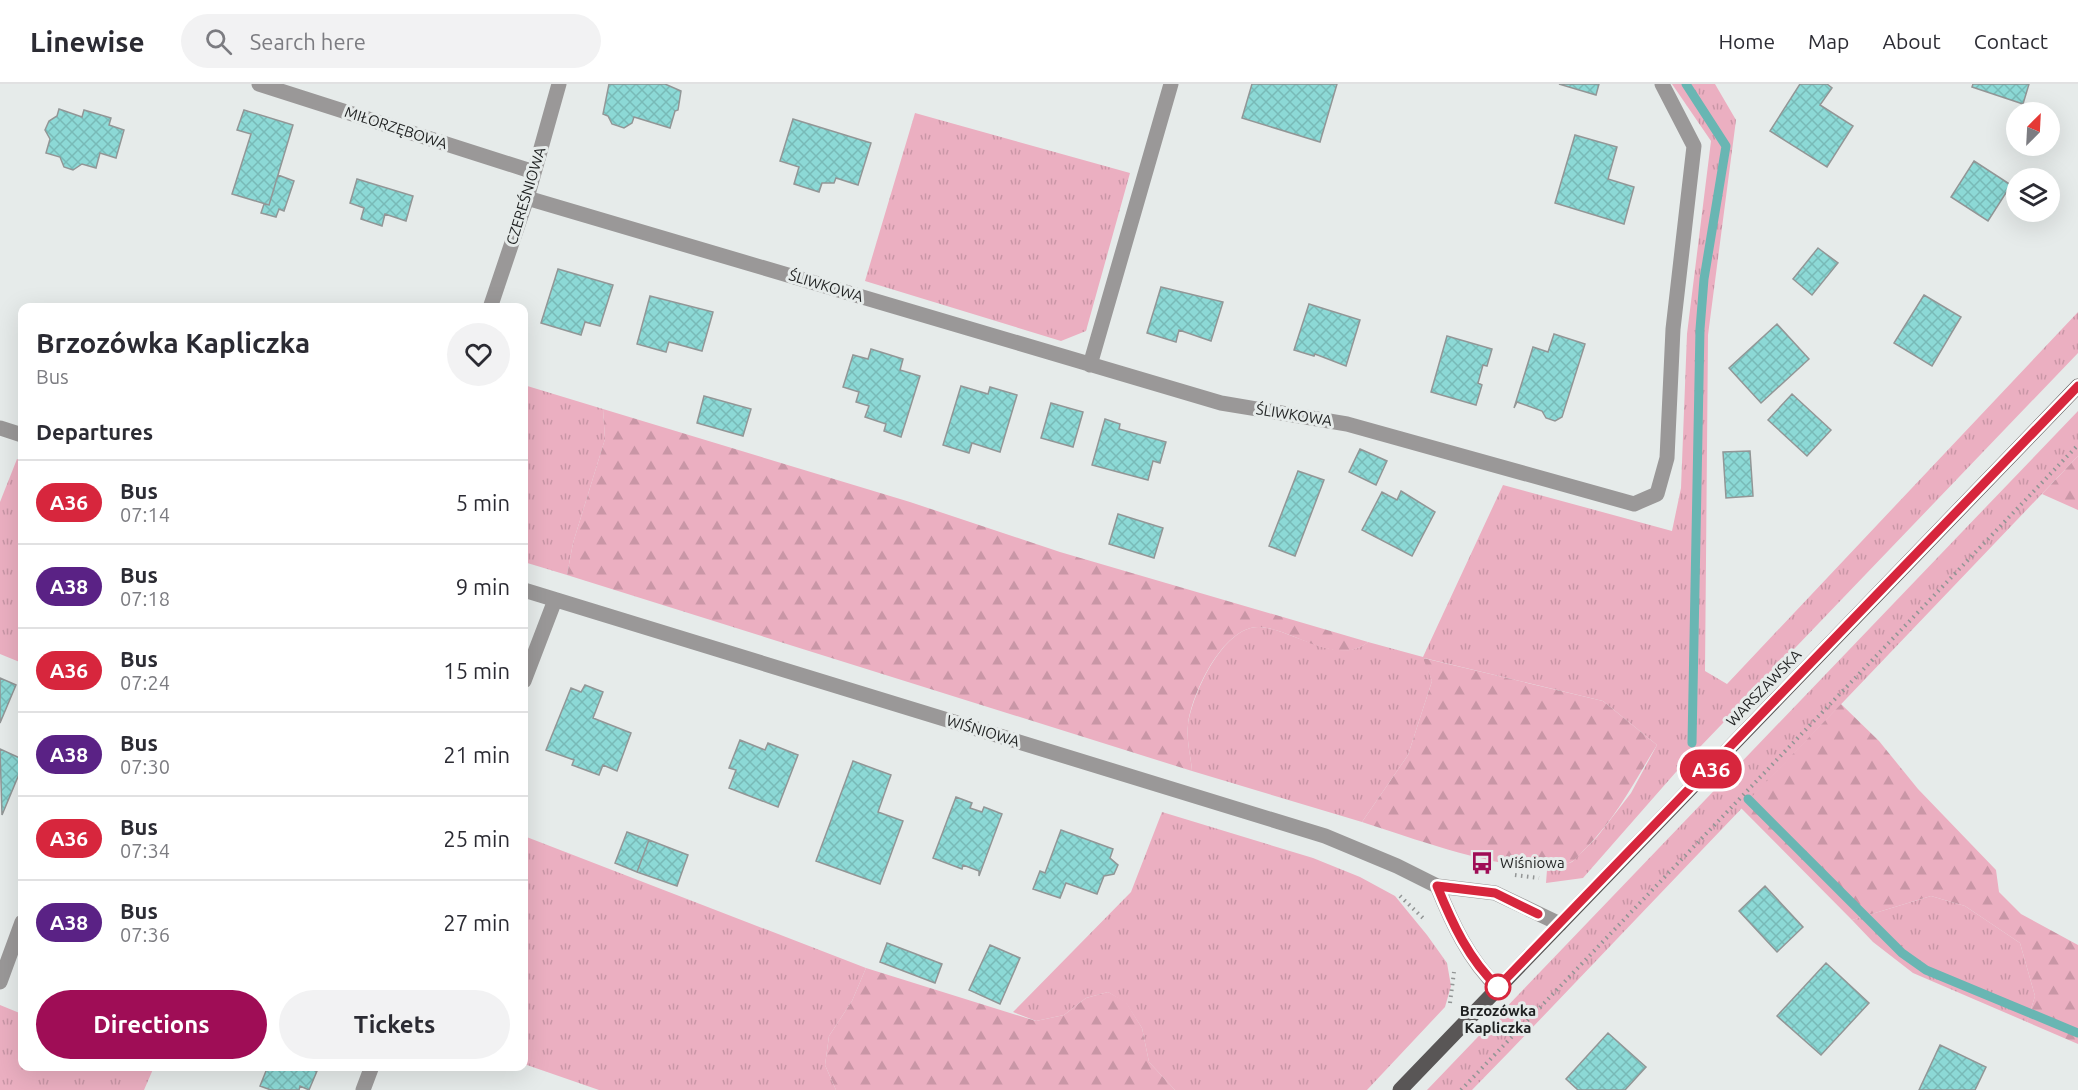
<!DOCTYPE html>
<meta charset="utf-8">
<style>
:root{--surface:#fff;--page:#f2f2f3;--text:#2b2b33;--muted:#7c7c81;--line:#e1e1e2;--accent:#9f0d56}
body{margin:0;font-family:Ubuntu,sans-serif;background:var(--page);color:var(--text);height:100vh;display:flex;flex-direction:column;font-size:22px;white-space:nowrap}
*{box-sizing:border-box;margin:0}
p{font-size:20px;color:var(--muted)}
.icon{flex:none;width:33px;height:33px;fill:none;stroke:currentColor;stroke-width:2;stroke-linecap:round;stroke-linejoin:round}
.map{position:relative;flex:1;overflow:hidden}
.panel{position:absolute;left:18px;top:219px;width:510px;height:768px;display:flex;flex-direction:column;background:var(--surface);border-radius:12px;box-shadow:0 6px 24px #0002}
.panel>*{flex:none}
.badge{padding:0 12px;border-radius:20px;font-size:21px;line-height:39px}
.needle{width:39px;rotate:24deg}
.tools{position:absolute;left:2006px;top:18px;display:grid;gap:12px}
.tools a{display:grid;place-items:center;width:54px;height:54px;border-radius:50%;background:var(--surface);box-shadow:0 6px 24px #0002;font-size:30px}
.map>.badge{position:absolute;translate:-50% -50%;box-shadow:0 0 0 3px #fff}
h2{padding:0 18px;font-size:22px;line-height:54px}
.round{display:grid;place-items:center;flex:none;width:63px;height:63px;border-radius:32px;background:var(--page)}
.summary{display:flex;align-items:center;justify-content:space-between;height:102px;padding:0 18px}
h1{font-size:28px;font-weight:700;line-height:45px}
.cta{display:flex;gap:12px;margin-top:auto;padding:12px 18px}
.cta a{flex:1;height:69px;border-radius:36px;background:var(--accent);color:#fff;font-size:24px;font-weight:700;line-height:69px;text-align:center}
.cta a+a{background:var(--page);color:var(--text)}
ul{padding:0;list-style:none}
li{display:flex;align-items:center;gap:18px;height:84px;padding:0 18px;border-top:2px solid var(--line)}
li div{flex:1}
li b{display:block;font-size:22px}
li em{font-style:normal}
li .badge{min-width:66px;font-weight:700;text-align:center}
header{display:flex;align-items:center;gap:36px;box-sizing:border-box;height:84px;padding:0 30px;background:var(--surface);border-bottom:2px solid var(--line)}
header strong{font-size:28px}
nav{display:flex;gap:33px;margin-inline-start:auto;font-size:21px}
.search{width:420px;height:54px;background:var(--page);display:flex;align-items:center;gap:15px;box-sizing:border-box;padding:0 21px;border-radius:33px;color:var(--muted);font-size:22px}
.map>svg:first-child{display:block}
</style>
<header>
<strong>Linewise</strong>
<div class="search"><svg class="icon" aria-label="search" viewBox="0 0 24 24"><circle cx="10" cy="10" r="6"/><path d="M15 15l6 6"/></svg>Search here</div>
<nav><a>Home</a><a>Map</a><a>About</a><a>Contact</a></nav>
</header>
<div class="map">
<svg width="2078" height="1006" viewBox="0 0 2078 1006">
<defs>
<pattern id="grass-tufts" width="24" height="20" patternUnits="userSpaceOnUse" patternTransform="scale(1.5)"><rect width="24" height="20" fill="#ebafc1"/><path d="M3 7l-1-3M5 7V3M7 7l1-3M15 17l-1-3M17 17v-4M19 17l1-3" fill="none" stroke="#c996a6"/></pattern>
<pattern id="forest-firs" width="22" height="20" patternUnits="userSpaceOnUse" patternTransform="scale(1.5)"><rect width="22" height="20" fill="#ebafc1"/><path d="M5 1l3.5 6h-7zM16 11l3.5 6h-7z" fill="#c996a6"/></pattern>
<pattern id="building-cross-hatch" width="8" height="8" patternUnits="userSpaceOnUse" patternTransform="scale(1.5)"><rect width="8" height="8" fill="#8cd9d6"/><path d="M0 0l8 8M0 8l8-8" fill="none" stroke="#78bab7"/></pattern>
</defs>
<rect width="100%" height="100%" fill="#e6ebea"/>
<path fill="url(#grass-tufts)" d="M1672 0H1715L1736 36 1708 251 1705 587 1727 600 2078 228V269L1676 688 1583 794 1546 799 1547 786 1572 778 1597 753 1631 709 1657 661 1603 617 1424 574 1432 597 1408 671 1362 738 1192 687C1191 673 1186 655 1188 641 1192 611 1223 542 1259 543 1290 544 1338 583 1368 558L1423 573 1503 401 1672 447 1681 404 1687 250 1711 57Z
M915 29 1130 89 1086 247 1061 257 865 197Z
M524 301 603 325 605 355 573 459 567 491 524 478Z
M2078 327V372L1510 967 1472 1006H1427Z
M17 375 22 377V579L0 570V418Z
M1162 728 1313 774 1360 793 1395 812 1427 851 1447 879 1451 902 1445 923 1367 1006H1175L1149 978 1142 944 1126 919 1108 908 1086 914 1064 931 1036 937 1013 928 1131 808Z
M524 752 866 884 852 917 829 952 825 981 836 1006H599L524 980Z
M1931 812 1965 822 2020 859 2035 912 2027 938 1913 889 1873 858 1852 836Z
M0 921 22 930V982L154 983 144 1006H0Z"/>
<path fill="url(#forest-firs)" d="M603 325 910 418 1060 468 1368 558C1337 584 1291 544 1259 543 1223 542 1191 611 1188 641 1186 655 1191 673 1192 687L567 491 573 459 605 355Z
M2078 372V426L2042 410Z
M1423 574 1603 617 1657 661C1634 698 1618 731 1587 763 1582 767 1577 775 1571 778 1531 799 1407 752 1362 738L1408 671 1432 597Z
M1841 620 1879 657 1918 705 1996 786 1999 808 2021 830 2078 861V960L2027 938 2035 912 2020 859 1965 822 1931 812 1852 836 1741 724Z
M866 884 1036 937 1064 931 1086 914 1108 908 1126 918 1142 944 1149 978 1175 1006H836L825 981 829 952 852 917Z"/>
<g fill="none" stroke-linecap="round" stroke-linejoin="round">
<path stroke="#69b6b3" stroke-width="9" d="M1686 0 1726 62 1704 195 1700 245 1692 659
M1748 715 1902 869 1926 886 2078 949"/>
</g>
<path fill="url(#building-cross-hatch)" stroke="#929696" stroke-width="1.5" d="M609 0H665L681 7 678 26 675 27 670 44 634 33 632 39 624 44 612 40 608 32 603 30Z
M1252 0H1337L1320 58 1242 34Z
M1559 0H1599L1596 11Z
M1800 0H1827L1832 4 1820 21 1853 42 1827 83 1770 47Z
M1973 0H2029L2023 20 1972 3Z
M59 25 82 33 84 26 111 34 109 41 124 46 116 74 100 69 96 84 82 80 73 86 64 83 60 73 46 69 50 55 45 46 49 37 57 32Z
M244 26 293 41 269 121 232 110 251 50 237 46Z
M793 35 871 59 858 101 836 94 834 99H822L819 108 794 100 799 83 780 77Z
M1575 51 1617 63 1608 95 1634 103 1624 140 1555 119Z
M1974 77 2011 101 1988 137 1951 113Z
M278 91 294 97 284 127 279 125 276 133 261 129 264 120 269 121Z
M357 95 413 112 406 137 385 130 382 142 361 135 364 124 350 119Z
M1818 164 1838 179 1812 211 1793 195Z
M558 185 613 201 600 242 585 238 581 251 541 239Z
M1161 203 1223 218 1211 257 1179 246 1176 258 1147 249Z
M1924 211 1961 233 1932 282 1894 259Z
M650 212 713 228 702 267 669 258 666 268 637 260Z
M1309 220 1360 236 1346 282 1315 270 1314 272 1294 266Z
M1777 240 1809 275 1761 319 1729 284Z
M1554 250 1585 260 1562 333 1555 337 1546 334 1542 327 1517 318 1514 324 1533 263 1548 268Z
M1447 252 1492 265 1487 282 1483 281 1478 299 1482 301 1476 321 1431 308Z
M871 265 903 275 900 286 920 292 901 353 884 347 886 340 865 333 869 322 856 318 859 308 843 303 853 271 868 275Z
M961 302 988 310 990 303 1017 311 1000 368 972 359 969 369 943 361Z
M1792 310 1831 346 1807 372 1768 336Z
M704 312 751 325 743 352 697 339Z
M1051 319 1083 328 1073 363 1041 354Z
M1105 335 1120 340 1119 345 1166 358 1160 379 1153 377 1148 396 1092 381Z
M1360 365 1387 377 1376 401 1349 388Z
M1750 367 1753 412 1726 414 1723 368Z
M1298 387 1324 396 1295 472 1269 462Z
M1401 407 1435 428 1412 472 1362 446 1382 408 1397 416Z
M1118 430 1163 444 1154 474 1109 460Z
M0 594 16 601 0 639Z
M585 601 603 608 593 634 631 649 617 687 603 681 599 691 572 681 574 676 546 666 571 604 581 608Z
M740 656 765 666 768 659 798 671 778 723 729 704 736 686 729 684Z
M0 665 22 675V683L2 731Z
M853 677 891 691 878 728 903 737 880 800 816 777Z
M956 713 972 719 970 724 982 728 984 723 1002 730 979 792V787L963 781 962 785 933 774Z
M1061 746 1113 765 1110 774 1118 781 1114 790 1104 792 1097 810 1066 799 1060 814 1033 805 1040 787 1045 789Z
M627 748 649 756 637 788 615 779Z
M649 756 688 771 677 802 637 788Z
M1765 802 1803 843 1777 868 1739 827Z
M887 859 942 880 935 899 880 878Z
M990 861 1020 874 1000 920 969 906Z
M1826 879 1869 919 1821 971 1777 932Z
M1608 949 1646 983 1625 1006H1578L1566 995Z
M1940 961 1986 983 1975 1006H1919Z
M268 982H311L310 985 317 987 309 1006 300 1002 299 1006H271L260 1002Z"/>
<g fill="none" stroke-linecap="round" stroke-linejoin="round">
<path stroke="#929595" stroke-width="4" stroke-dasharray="1.5 4.5" stroke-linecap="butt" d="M1515 791 1539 794
M1400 812 1423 834
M1450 919 1454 888
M1461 1006 2078 361"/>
<path stroke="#9a9898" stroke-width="15" d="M527 114 1221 319 1347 340 1634 420 1657 410 1667 374 1673 245 1694 62 1662 0
M1090 281 1171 0
M0 898 22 838"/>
<path stroke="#9a9898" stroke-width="15" d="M259 0 534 88
M490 224 527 114 559 0
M0 344 22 351
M524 506 1325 752 1397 782 1437 802 1495 809 1560 840
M524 597 555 516
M1437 802C1452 839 1469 876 1498 904
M363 1006 372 982"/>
<path stroke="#595656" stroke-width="15" d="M1400 1006 2078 302"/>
</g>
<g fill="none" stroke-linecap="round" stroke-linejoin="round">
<g stroke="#fff" stroke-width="14">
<path id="line" d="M1538 830 1495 809 1437 802C1452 839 1469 876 1498 903L2078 302"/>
</g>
<use href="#line" stroke="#d7263d" stroke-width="9"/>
</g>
<defs>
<g id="bus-bare" transform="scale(1.8)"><path d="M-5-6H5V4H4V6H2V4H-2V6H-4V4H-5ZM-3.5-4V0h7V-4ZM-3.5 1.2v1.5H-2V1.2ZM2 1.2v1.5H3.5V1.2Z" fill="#9f0d56" stroke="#e6ebea" stroke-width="2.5" paint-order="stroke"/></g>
</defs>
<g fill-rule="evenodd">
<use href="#bus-bare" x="1482" y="779"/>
</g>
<circle fill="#fff" stroke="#d7263d" stroke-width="3" cx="1498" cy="903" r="12"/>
<g text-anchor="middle" stroke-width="6" stroke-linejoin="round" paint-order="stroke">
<g font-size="15" fill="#1e2020" stroke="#e6ebea">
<text transform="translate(396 44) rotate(18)" y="5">MIŁORZĘBOWA</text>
<text transform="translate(526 112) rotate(-73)" y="5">CZEREŚNIOWA</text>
<text transform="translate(826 202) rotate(17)" y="5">ŚLIWKOWA</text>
<text transform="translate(1294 331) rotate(9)" y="5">ŚLIWKOWA</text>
<text transform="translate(1764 604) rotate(-46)" y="5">WARSZAWSKA</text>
<text transform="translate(983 647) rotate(17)" y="5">WIŚNIOWA</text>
</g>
<g font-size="15" fill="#1e2020" stroke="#e6ebea" text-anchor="start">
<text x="1500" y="784">Wiśniowa</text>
</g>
<g font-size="15" font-weight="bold" fill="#1e2020" stroke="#e6ebea">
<text x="1498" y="932">Brzozówka<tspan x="1498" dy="17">Kapliczka</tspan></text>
</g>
</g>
</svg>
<div class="tools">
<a><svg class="needle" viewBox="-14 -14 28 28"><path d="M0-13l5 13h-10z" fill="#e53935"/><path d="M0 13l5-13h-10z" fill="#7c7c81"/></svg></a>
<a><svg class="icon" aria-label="layers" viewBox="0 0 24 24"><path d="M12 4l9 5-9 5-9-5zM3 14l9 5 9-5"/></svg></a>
</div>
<b class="badge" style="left:1711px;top:685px;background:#d7263d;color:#fff">A36</b>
<section class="panel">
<div class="summary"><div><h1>Brzozówka Kapliczka</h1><p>Bus</p></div><a class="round"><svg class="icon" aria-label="heart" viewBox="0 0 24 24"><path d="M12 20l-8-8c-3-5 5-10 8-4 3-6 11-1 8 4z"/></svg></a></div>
<h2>Departures</h2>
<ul>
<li><span class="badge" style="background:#d7263d;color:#fff">A36</span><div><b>Bus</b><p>07:14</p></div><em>5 min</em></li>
<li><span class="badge" style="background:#5a2285;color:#fff">A38</span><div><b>Bus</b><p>07:18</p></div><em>9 min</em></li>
<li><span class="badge" style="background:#d7263d;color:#fff">A36</span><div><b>Bus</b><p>07:24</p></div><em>15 min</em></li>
<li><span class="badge" style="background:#5a2285;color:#fff">A38</span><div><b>Bus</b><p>07:30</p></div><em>21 min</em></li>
<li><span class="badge" style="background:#d7263d;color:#fff">A36</span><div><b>Bus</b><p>07:34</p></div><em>25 min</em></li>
<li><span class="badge" style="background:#5a2285;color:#fff">A38</span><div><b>Bus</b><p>07:36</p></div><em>27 min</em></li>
</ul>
<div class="cta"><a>Directions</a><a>Tickets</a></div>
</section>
</div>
